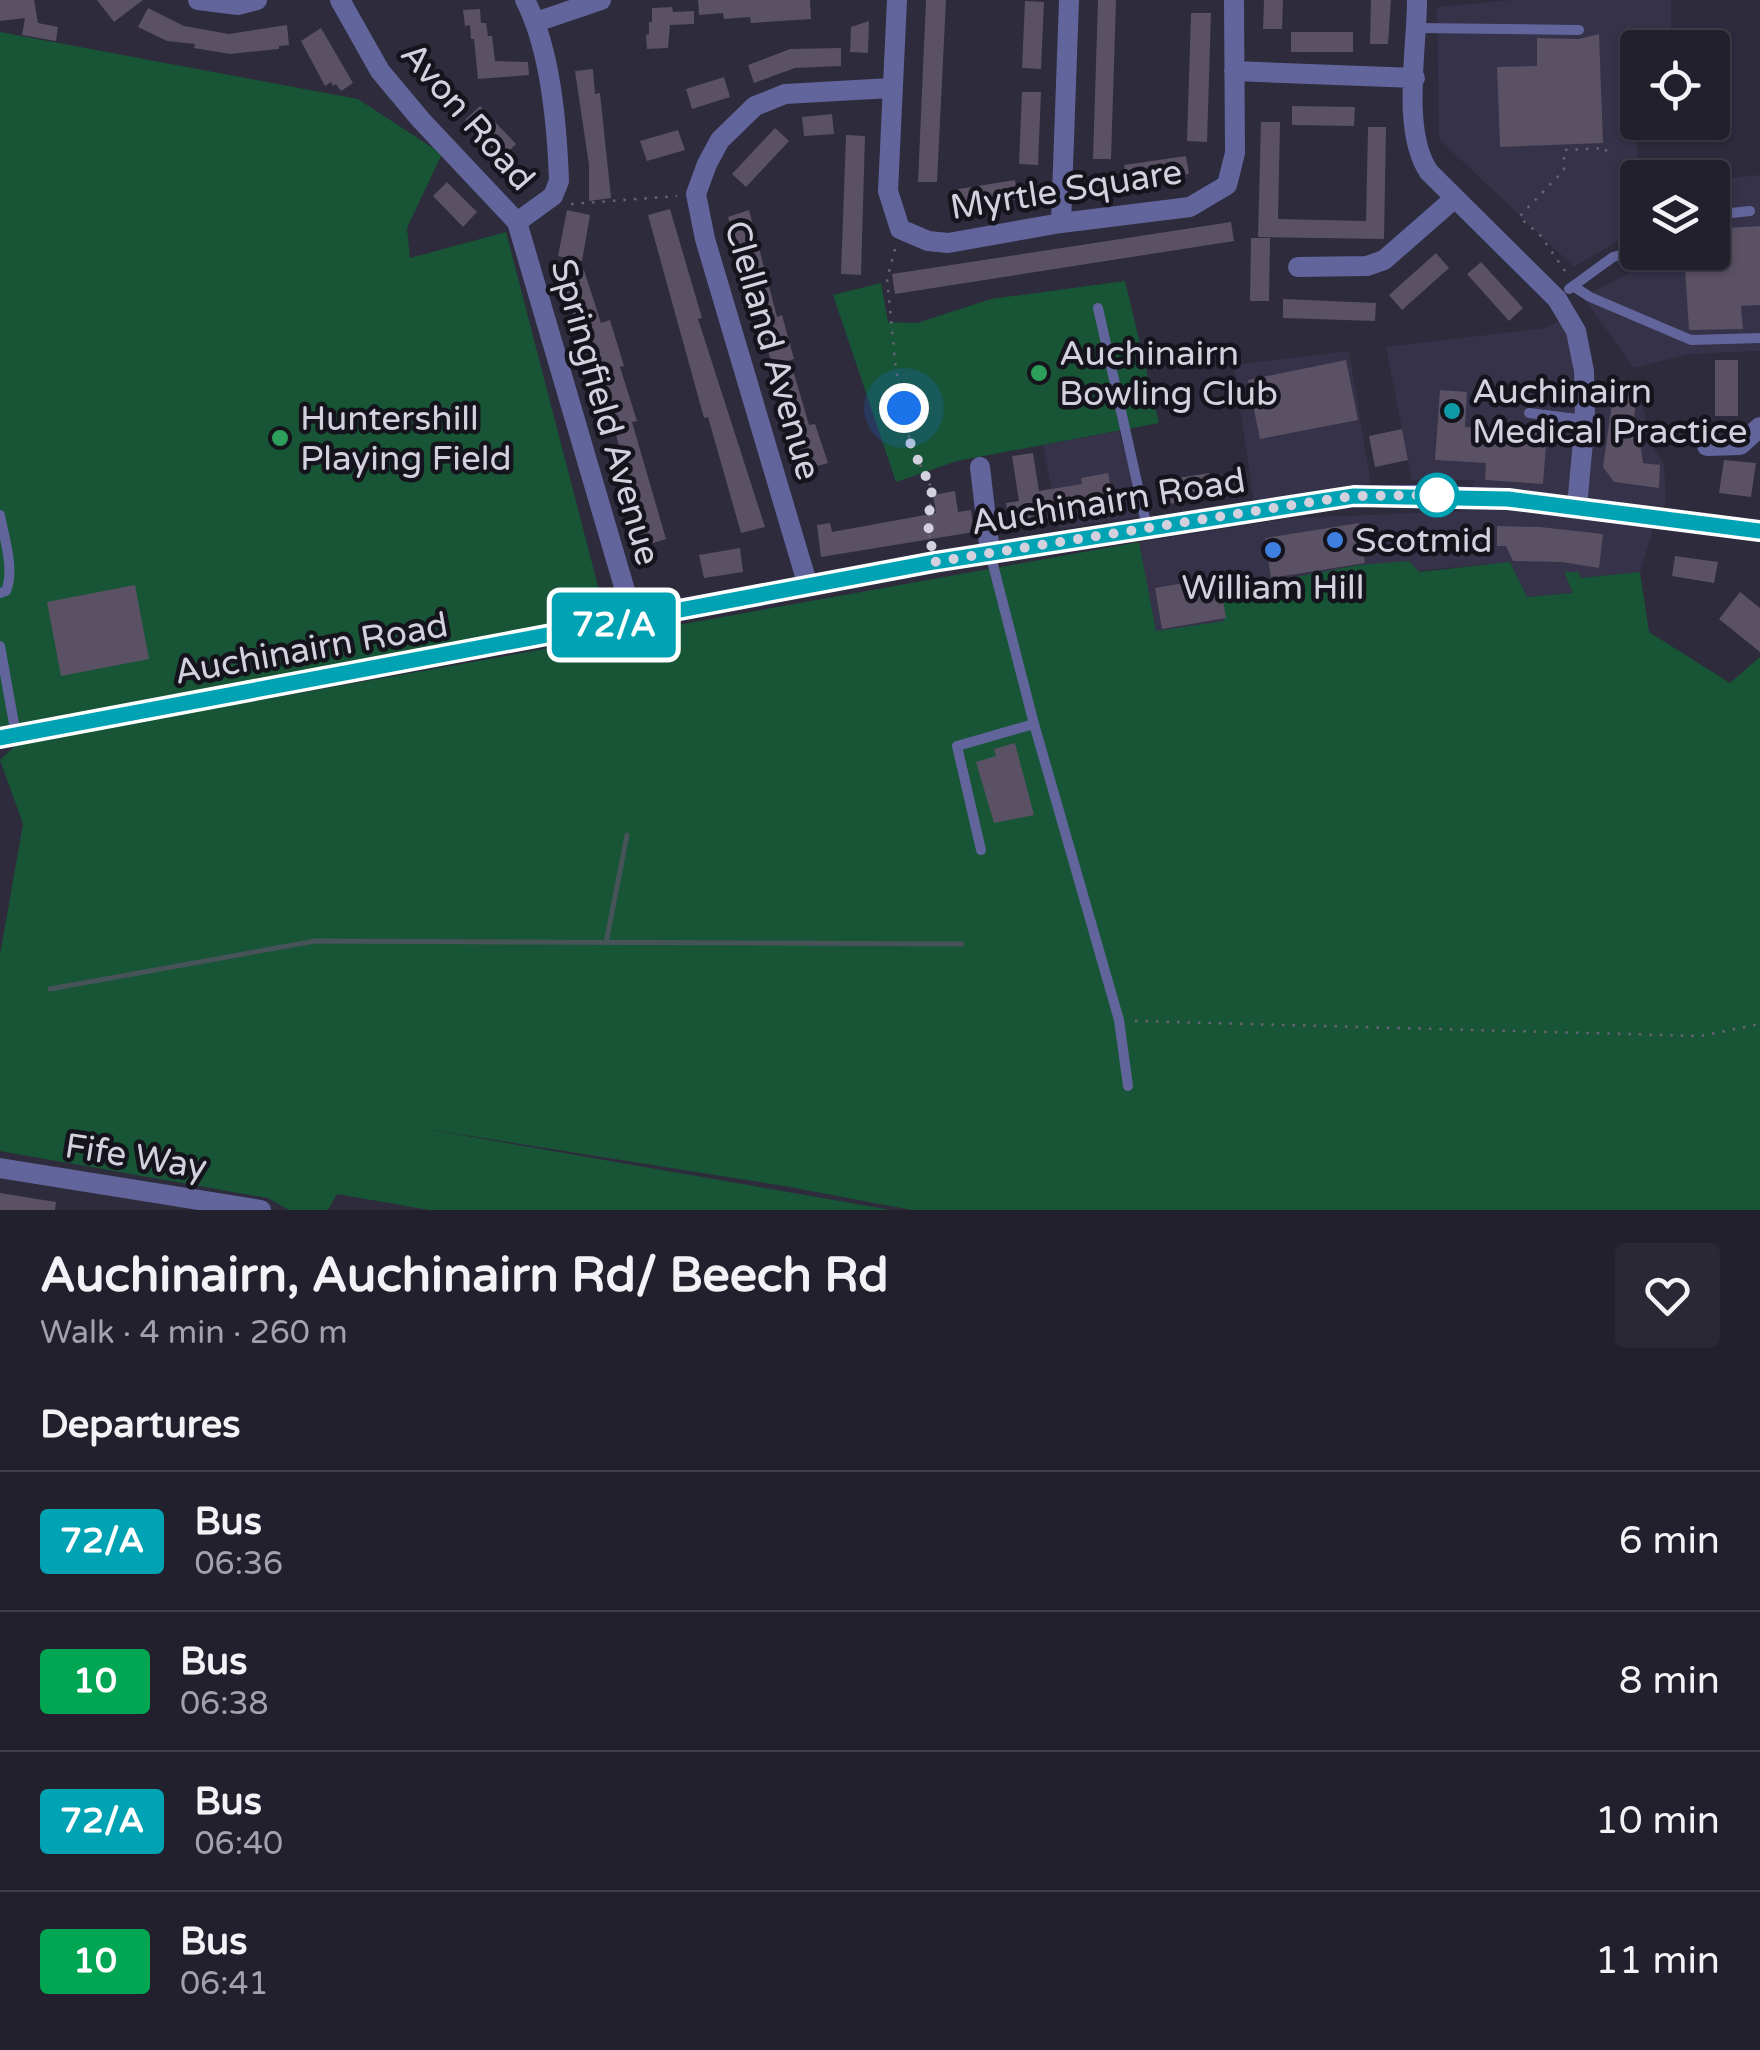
<!DOCTYPE html>
<meta charset="utf-8">
<style>
:root{--surface:#22202d;--page:#2a2835;--text:#f1f3f6;--muted:#a2a3aa;--line:#3f3e49}
body{margin:0;font-family:"Varela Round",sans-serif;background:var(--page);color:var(--text);height:100vh;display:flex;flex-direction:column;font-size:38px;white-space:nowrap}
*{box-sizing:border-box;margin:0}
p{font-size:32px;color:var(--muted)}
.icon{flex:none;width:55px;height:55px;fill:none;stroke:currentColor;stroke-width:2;stroke-linecap:round;stroke-linejoin:round}
.map{position:relative;height:1210px;overflow:hidden}
.side{display:flex;flex-direction:column;background:var(--surface);flex:1}
.side>*{flex:none}
.badge{padding:0 20px;border-radius:8px;font-size:35px;line-height:65px}
.tools{position:absolute;left:1620px;top:30px;display:grid;gap:20px}
.tools a{display:grid;place-items:center;width:110px;height:110px;border-radius:10px;background:var(--surface);box-shadow:0 2px 8px #0004,0 0 0 2px var(--line);font-size:50px}
.you{position:absolute;width:50px;height:50px;margin:-25px;border:8px solid #fff;border-radius:50%;background:#1a73e8;box-shadow:0 0 0 15px #1a73e833}
.map>.badge{position:absolute;translate:-50% -50%;box-shadow:0 0 0 5px #fff}
h2{padding:0 40px;font-size:38px;line-height:90px}
.round{display:grid;place-items:center;flex:none;width:105px;height:105px;border-radius:10px;background:var(--page)}
.head{display:flex;align-items:center;justify-content:space-between;height:170px;padding:0 40px}
h1{font-size:48px;font-weight:800;line-height:75px}
ul{padding:0;list-style:none}
li{display:flex;align-items:center;gap:30px;height:140px;padding:0 40px;border-top:2px solid var(--line)}
li div{flex:1}
li b{display:block;font-size:38px}
li em{font-style:normal}
li .badge{min-width:110px;font-weight:700;text-align:center}
.map>svg:first-child{display:block}
</style>
<div class="map">
<svg width="1760" height="1210" viewBox="0 0 1760 1210">
<rect width="100%" height="100%" fill="#2d2b3c"/>
<path fill="#353249" d="M1512 0H1671V47L1638 48 1637 230 1574 267 1439 139 1437 7Z
M1760 175V351L1690 354 1634 368 1583 297 1652 261V253L1712 252 1713 207 1723 206 1731 178Z
M1566 318 1575 383 1638 388 1652 445 1664 464 1666 502 1652 532 1640 572 1580 578 1564 573 1573 593 1527 597 1510 562 1232 589 1225 621 1155 632 1139 542 1292 518 1466 511 1474 480H1412L1386 347 1545 328Z
M1349 351 1371 484 1254 503 1234 365Z
M1119 431 1141 516 1059 529 1043 445Z"/>
<path fill="#185436" d="M0 32 358 99 442 154 407 228 410 258 506 232 606 617 0 728Z
M1125 281 1159 423 957 461 896 482 833 295 881 283 888 322 917 323 991 299Z
M1139 542 1156 631 1224 621 1222 597 1232 595V589L1359 565 1409 561 1419 572 1510 562 1527 597 1573 593 1564 572H1579L1580 578 1640 572 1649 632 1730 683 1760 657V1210H912L784 1186 421 1128 891 1210H429L337 1194 328 1210H289L268 1198 0 1151V955L23 824 0 760 17 744Z"/>
<g fill="none" stroke-linecap="round" stroke-linejoin="round">
<path stroke="#465359" stroke-width="5" d="M606 943 627 835
M50 989 315 941 962 944"/>
</g>
<path fill="#5a5164" d="M0 0H34L38 23 58 27 56 41 22 35 25 18 0 21Z
M97 0H143L114 22Z
M698 0H810L811 19 751 23 750 17 724 19 723 13 699 15Z
M926 0H946L937 182H918Z
M1098 0H1116L1111 159H1093Z
M1264 0H1283L1282 29H1263Z
M1371 0H1391L1388 44H1370Z
M1025 1 1044 2 1041 69 1022 68Z
M672 7 673 12 694 11V24L670 25 668 48 647 49 646 35 649 34V22H652V8Z
M148 8 184 26 229 34 287 25 289 45 279 46V49L230 54 194 48 195 44 167 41 138 27Z
M480 9 481 23H486L488 36H492L495 61 528 62 529 75 478 79 474 39H471L470 25 465 26 463 10Z
M1191 13H1211L1207 142 1187 141Z
M869 21 868 53 850 52 851 27Z
M321 28 353 83 341 91 336 84 333 86 331 82 325 86 301 41Z
M1291 32H1353V52H1291Z
M1599 34 1603 143 1500 147 1497 67 1537 66V38L1579 39Z
M841 48V66L795 68 754 83 748 65 790 49Z
M593 69 595 94 600 93 611 198 589 201V165L575 71Z
M724 77 730 97 692 109 686 89Z
M1022 92H1041L1038 165 1019 164Z
M480 106 516 144 502 158 489 145 487 147 465 120Z
M1292 106 1355 107 1354 126 1292 125Z
M832 114 834 134 804 136 802 117Z
M1261 122H1280L1278 219 1366 221 1368 127H1386L1384 239 1258 237Z
M775 128 789 141 746 187 732 174Z
M678 130 685 150 647 161 640 141Z
M846 135 865 136 861 275 841 274Z
M1186 156 1189 174 1127 184 1124 165Z
M1015 180 1018 199 956 208 953 190Z
M447 182 477 212 463 227 433 196Z
M670 209 702 318 698 319 765 527 741 533 708 417 704 418 648 215Z
M567 210 590 215 582 261 558 256Z
M749 210 777 317 782 315 794 359 790 360 809 425 815 424 828 463 806 469 790 417 784 419 772 379 776 378 755 307 752 309 728 217Z
M1231 222 1234 241 895 294 892 274Z
M1760 226V305L1741 306 1743 329 1689 330 1684 252H1712V229Z
M1251 238H1270L1269 301H1250Z
M1436 253 1449 268 1402 310 1389 295Z
M1481 262 1523 308 1509 321 1467 274Z
M584 270 601 323 610 320 624 366 620 367 637 421 632 422 666 539 644 546 630 501 635 499 600 381 603 379 586 318 575 322 562 278Z
M1283 299 1376 303 1375 321 1283 318Z
M1346 360 1358 420 1260 439 1248 380Z
M1715 360H1738V416H1715Z
M1440 390 1467 392 1465 427 1547 432 1543 484 1485 480 1486 463 1435 460Z
M1613 396 1636 397 1634 421H1637L1643 463 1660 465 1659 488 1614 482 1603 467Z
M1402 429 1408 460 1375 467 1369 436Z
M1033 453 1039 491 1082 484 1081 478 1108 473 1115 507 1010 525 1006 503 1019 501 1012 456Z
M1724 460 1756 463 1751 497 1719 493Z
M1209 473 1212 497 1163 505 1159 481Z
M955 491 958 512 971 510 974 532 821 557 817 525 830 523 832 532 936 513 933 495Z
M1359 523 1365 563 1271 578 1265 538Z
M1497 526 1540 527 1603 534 1599 568 1562 562 1513 561 1506 546H1497Z
M740 548 743 572 704 578 699 555Z
M1675 556 1718 562 1714 583 1672 576Z
M1219 577 1226 618 1162 629 1155 588Z
M135 585 149 659 61 676 47 602Z
M1740 592 1760 608V652L1719 619Z
M1015 743 1034 815 994 823 976 762 996 756 994 749Z
M0 1193 56 1202 55 1210H0Z"/>
<g fill="none" stroke-linecap="round" stroke-linejoin="round">
<path stroke="#666473" stroke-width="2.5" stroke-dasharray="2.5 8" stroke-linecap="butt" d="M571 204 677 196
M895 249 887 279 896 370 911 446 932 489 928 525 931 544
M1565 271 1540 235 1519 217 1564 170V150L1606 148V154
M1135 1021 1701 1036 1760 1024"/>
<path stroke="#61659b" stroke-width="10" d="M1417 28 1579 30
M1712 215 1750 211
M1573 286 1590 297 1691 340 1760 338
M1569 289 1613 257 1638 250
M1098 308 1147 527
M1529 413 1585 420
M0 515C4 538 15 569 6 591L0 593
M990 553 1034 724 1119 1020 1128 1086
M0 646 16 735
M981 850 957 746 1034 724"/>
<path stroke="#61659b" stroke-width="20" d="M198 0 238 5 257 0
M340 0 380 71 421 120 517 222 634 621
M897 0 888 191 900 229 928 241 948 243 1061 223 1190 207 1227 185 1235 153 1234 0
M1417 0C1417 49 1401 131 1429 172L1557 299 1576 331 1584 371 1585 420 1577 506
M536 22 601 0
M1234 71 1415 78
M517 222 553 196 559 181C557 125 551 50 525 0
M1061 223 1069 0
M1298 267 1367 266 1384 260 1455 198
M1707 446 1740 445 1760 427
M980 467 990 553
M808 586 705 239 696 194 707 164 720 140 755 106 785 94 891 88
M0 1168 261 1210"/>
<path stroke="#7f83d9" stroke-width="20" d="M0 738 934 562 1354 496 1428 495 1508 499 1760 531"/>
</g>
<g fill="none" stroke-linecap="round" stroke-linejoin="round">
<g stroke="#fff" stroke-width="22">
<path id="line" d="M0 738 934 562 1354 496 1508 499 1760 531"/>
</g>
<use href="#line" stroke="#00a3b4" stroke-width="15"/>
<path stroke="#d3d1dd" stroke-width="10" stroke-dasharray="0 18" d="M904 408 911 446 932 489 928 524 934 562 1318 501 1354 496 1437 495"/>
</g>
<g fill="#2e9e5b" stroke="#15141c" stroke-width="4">
<circle cx="1039" cy="373" r="10"/>
<circle cx="280" cy="438" r="10"/>
</g>
<circle fill="#0f9aa8" stroke="#15141c" stroke-width="4" cx="1452" cy="411" r="10"/>
<circle fill="#fff" stroke="#00a3b4" stroke-width="5" cx="1437" cy="495" r="20"/>
<g fill="#3f7fe0" stroke="#15141c" stroke-width="4">
<circle cx="1335" cy="540" r="10"/>
<circle cx="1273" cy="550" r="10"/>
</g>
<g text-anchor="middle" stroke-width="9" stroke-linejoin="round" paint-order="stroke">
<g font-size="35" fill="#d3d1dd" stroke="#15141c">
<text transform="translate(468 116) rotate(49)" y="12">Avon Road</text>
<text transform="translate(1066 189) rotate(-9)" y="12">Myrtle Square</text>
<text transform="translate(773 350) rotate(74)" y="12">Clelland Avenue</text>
<text transform="translate(606 412) rotate(74)" y="12">Springfield Avenue</text>
<text transform="translate(1108 501) rotate(-9)" y="12">Auchinairn Road</text>
<text transform="translate(311 648) rotate(-10)" y="12">Auchinairn Road</text>
<text transform="translate(136 1156) rotate(9)" y="12">Fife Way</text>
</g>
<g font-size="35" fill="#d3d1dd" stroke="#15141c" text-anchor="start">
<text x="1059" y="365">Auchinairn<tspan x="1059" dy="40">Bowling Club</tspan></text>
<text x="1472" y="403">Auchinairn<tspan x="1472" dy="40">Medical Practice</tspan></text>
<text x="300" y="430">Huntershill<tspan x="300" dy="40">Playing Field</tspan></text>
<text x="1355" y="552">Scotmid</text>
<text x="1273" y="599" text-anchor="middle">William Hill</text>
</g>
</g>
</svg>
<div class="tools">
<a><svg class="icon" aria-label="locate" viewBox="0 0 24 24"><circle cx="12" cy="12" r="6"/><path d="M12 2v4M12 18v4M2 12h4M18 12h4"/></svg></a>
<a><svg class="icon" aria-label="layers" viewBox="0 0 24 24"><path d="M12 4l9 5-9 5-9-5zM3 14l9 5 9-5"/></svg></a>
</div>
<div class="you" style="left:904px;top:408px"></div>
<b class="badge" style="left:614px;top:625px;background:#00a3b4;color:#fff">72/A</b>
</div>
<section class="side">
<div class="head"><div><h1>Auchinairn, Auchinairn Rd/ Beech Rd</h1><p>Walk · 4 min · 260 m</p></div><a class="round"><svg class="icon" aria-label="heart" viewBox="0 0 24 24"><path d="M12 20l-8-8c-3-5 5-10 8-4 3-6 11-1 8 4z"/></svg></a></div>
<h2>Departures</h2>
<ul>
<li><span class="badge" style="background:#00a3b4;color:#fff">72/A</span><div><b>Bus</b><p>06:36</p></div><em>6 min</em></li>
<li><span class="badge" style="background:#00a651;color:#fff">10</span><div><b>Bus</b><p>06:38</p></div><em>8 min</em></li>
<li><span class="badge" style="background:#00a3b4;color:#fff">72/A</span><div><b>Bus</b><p>06:40</p></div><em>10 min</em></li>
<li><span class="badge" style="background:#00a651;color:#fff">10</span><div><b>Bus</b><p>06:41</p></div><em>11 min</em></li>
</ul>
</section>
